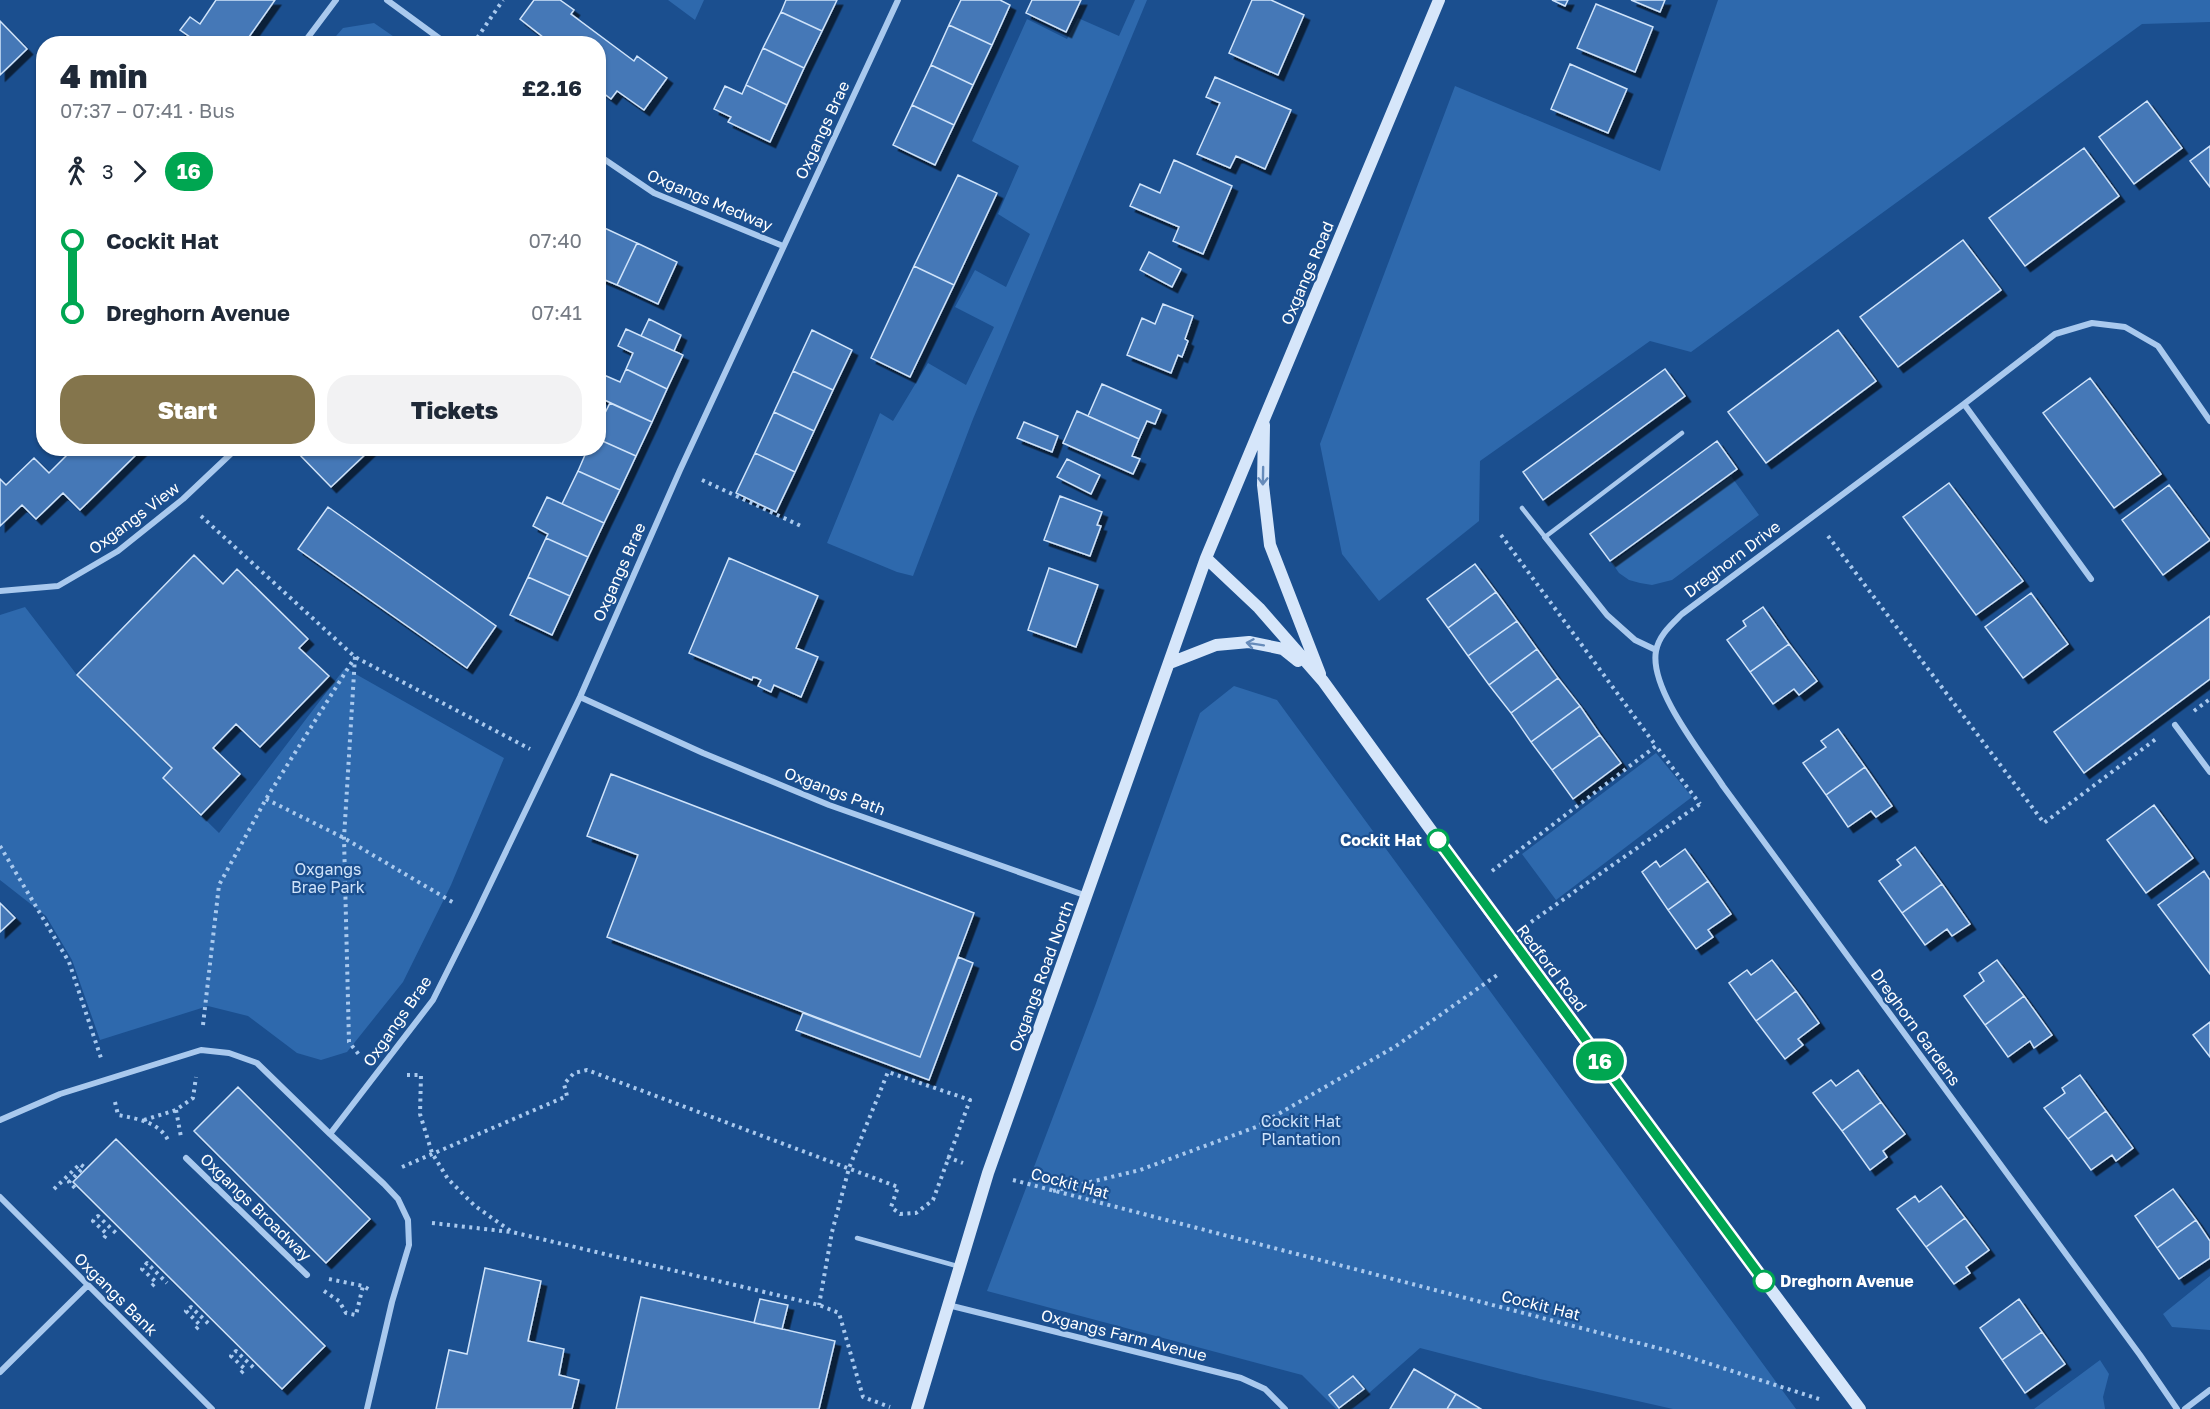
<!DOCTYPE html>
<meta charset="utf-8">
<style>
:root{--surface:#fff;--page:#f2f2f3;--text:#1f2937;--muted:#747a83;--accent:#84754c}
body{margin:0;font-family:"Golos Text",sans-serif;background:var(--page);color:var(--text);height:100vh;display:flex;flex-direction:column;font-size:22px;white-space:nowrap}
*{box-sizing:border-box;margin:0}
p{font-size:20px;color:var(--muted)}
.icon{flex:none;width:33px;height:33px;fill:none;stroke:currentColor;stroke-width:2;stroke-linecap:round;stroke-linejoin:round}
.map{position:relative;flex:1;overflow:hidden}
.drawer{position:absolute;left:36px;top:36px;width:570px;height:420px;display:flex;flex-direction:column;background:var(--surface);border-radius:24px;box-shadow:0 2px 4px #0004}
.drawer>*{flex:none}
.badge{padding:0 12px;border-radius:20px;font-size:21px;line-height:39px}
.map>.badge{position:absolute;translate:-50% -50%;box-shadow:0 0 0 3px #fff}
.legs{display:flex;align-items:center;gap:9px;height:66px;padding:0 24px;font-size:20px}
.legs p{margin-inline-start:auto}
.head{display:flex;align-items:center;justify-content:space-between;height:102px;padding:0 24px}
h1{font-size:33px;font-weight:800;line-height:45px}
.button{display:flex;gap:12px;margin-top:auto;padding:12px 24px}
.button a{flex:1;height:69px;border-radius:24px;background:var(--accent);color:#fff;font-size:24px;font-weight:800;line-height:69px;text-align:center}
.button a+a{background:var(--page);color:var(--text)}
ul{padding:0 24px;list-style:none}
li{display:flex;align-items:center;gap:21px;height:72px;font-size:22px}
li i{display:grid;place-items:center;width:9px;height:100%;margin:0 8px;background:currentColor}
li i::after{content:'';width:15px;height:15px;margin:-8px;border:4px solid;border-radius:50%;background:var(--surface)}
li p{margin-inline-start:auto}
li:first-child i{background:linear-gradient(#0000 50%,currentColor 0)}
li:last-child i{background:linear-gradient(currentColor 50%,#0000 0)}
.map>svg:first-child{display:block}
</style>
<div class="map">
<svg width="2210" height="1409" viewBox="0 0 2210 1409">
<defs>
<filter id="shadow"><feDropShadow dx="5.5" dy="5.5" stdDeviation="0" flood-color="#0009"/></filter>
</defs>
<rect width="100%" height="100%" fill="#1b4f8f"/>
<path fill="#2e69ad" d="M668 0H704L695 20Z
M1135 0H1147L973 419 913 576 897 572 827 543 880 413 893 421 928 363 966 385 994 327 955 307 975 270 1006 287 1030 234 998 214 1019 166 972 141 1027 19 1067 39 1078 18 1119 36Z
M1718 0H2210V22L2142 24 1691 352 1650 341 1480 461 1479 521 1379 601 1342 554 1320 444 1455 86 1660 171Z
M374 23 403 43H330L343 28Z
M1731 476 1759 515 1672 580 1652 585 1640 583 1629 580 1619 573 1612 563Z
M25 607 77 675 172 768 163 778 219 833 345 668 504 758 451 885 403 982 347 1052 321 1060 297 1053 248 1016 208 1006 100 1040 72 960 46 916 0 880V615Z
M1234 686 1277 700 1796 1409H1673L1540 1379 1420 1348 1351 1409H1336L1302 1375 987 1291 1095 1006 1200 713Z
M1656 753 1692 797 1556 900 1522 854Z
M2210 1276V1330L2172 1327 2163 1314Z
M2100 1360 2109 1374 2103 1397 2105 1409H2034Z"/>
<path fill="#4478b7" stroke="#cfe3fa" stroke-width="1.5" filter="url(#shadow)" d="M216 0H275L244 44H186L190 37 180 30 190 17 200 24Z
M534 0H560L574 10 571 14 634 61 637 56 667 78 644 110 617 91 611 99 598 89V44H552L520 19Z
M786 0H837L822 31 781 12Z
M961 0H1000L1010 5 992 45 949 25Z
M1032 0H1081L1066 32 1026 13Z
M1252 0H1271L1304 15 1278 75 1229 53Z
M1552 0H1568L1565 6Z
M1631 0H1665L1660 12Z
M1596 4 1653 27 1635 72 1577 48Z
M781 12 822 31 804 68 763 48Z
M0 21 27 49 0 75Z
M949 25 992 45 973 85 931 65Z
M763 48 804 68 787 105 746 85Z
M1570 64 1627 89 1608 133 1551 109Z
M931 65 973 85 954 125 912 105Z
M1215 77 1291 110 1265 169 1236 156 1230 168 1197 154 1220 103 1206 97Z
M746 85 787 105 770 142 728 122 731 117 714 109 725 86 742 94Z
M2147 101 2182 148 2134 184 2099 137Z
M912 105 954 125 935 165 893 145Z
M2210 146V187L2190 161Z
M2084 148 2119 196 2025 266 1989 218Z
M1174 160 1232 186 1203 254 1173 241 1179 227 1130 206 1140 184 1160 193Z
M958 175 997 193 954 285 914 266Z
M598 225 637 243 617 285 598 277Z
M1963 240 2001 290 1898 367 1860 317Z
M637 243 677 262 658 304 617 285Z
M1149 252 1181 269 1172 287 1140 270Z
M914 266 954 285 910 377 871 358Z
M1163 304 1193 316 1185 339 1188 341 1182 357 1178 355 1171 373 1127 355 1142 318 1155 324Z
M649 319 681 335 674 351 641 336Z
M626 329 683 355 667 389 626 369 633 353 618 346Z
M812 330 852 350 833 390 793 371Z
M1838 330 1876 381 1766 463 1728 412Z
M626 369 667 389 652 422 598 397V387L604 375 620 382Z
M1665 369 1685 396 1543 500 1523 472Z
M793 371 833 390 814 431 774 412Z
M2090 378 2161 474 2114 508 2043 413Z
M1102 384 1161 410 1155 424 1147 421 1139 439 1088 416Z
M610 403 652 422 636 456 598 439V427Z
M1077 411 1139 439 1132 456 1140 459 1133 474 1063 443Z
M774 412 814 431 795 472 755 453Z
M1024 422 1058 436 1052 452 1017 438Z
M598 439 636 456 620 490 578 471 588 448H598Z
M1717 441 1737 469 1610 561 1590 534Z
M74 448H143L80 510 63 493 36 519 22 505 0 526V479L6 485 34 458 49 473Z
M299 448H372L331 487 296 451Z
M755 453 795 472 776 512 736 493Z
M1067 459 1100 475 1091 494 1057 477Z
M578 471 620 490 604 523 562 504Z
M1949 483 2023 581 1976 615 1903 517Z
M2169 485 2210 540 2163 575 2122 520Z
M1060 496 1102 512 1097 525 1101 526 1090 556 1044 540Z
M547 497 604 523 588 557 546 538 548 534 533 526Z
M328 507 496 626 467 668 298 549Z
M546 538 588 557 570 596 528 577Z
M194 555 223 584 237 569 308 639 299 648 329 676 260 747 236 724 213 748 240 774 201 815 163 778 172 768 77 675Z
M729 558 818 596 796 648 818 657 801 697 774 685 771 692 758 686 761 680 757 678 753 677 752 680 689 653Z
M1475 564 1496 592 1448 628 1427 599Z
M1049 568 1098 585 1076 647 1028 630Z
M528 577 570 596 552 635 510 615Z
M1496 592 1517 621 1468 656 1448 628Z
M2031 593 2068 644 2023 678 1985 627Z
M1763 607 1789 644 1750 672 1727 640 1746 626 1743 621Z
M2210 616V679L2084 773 2054 732Z
M1517 621 1537 649 1489 685 1468 656Z
M1789 644 1817 681 1799 695 1794 689 1773 704 1750 672Z
M1537 649 1558 678 1511 713 1489 685Z
M1558 678 1580 706 1531 742 1511 713Z
M1580 706 1600 735 1552 770 1531 742Z
M1838 729 1865 767 1826 795 1803 763 1826 747 1821 741Z
M1600 735 1621 763 1573 799 1552 770Z
M1865 767 1892 806 1876 817 1871 811 1848 827 1826 795Z
M611 774 974 913 920 1057 607 937 638 855 587 836Z
M2154 805 2193 858 2146 893 2107 840Z
M1915 847 1942 884 1902 913 1879 881 1901 865 1897 860Z
M1685 849 1708 881 1668 910 1642 872 1656 861 1660 867Z
M2204 871 2210 880V974L2158 905Z
M1708 881 1731 914 1708 930 1713 937 1696 949 1668 910Z
M1942 884 1970 924 1952 936 1947 929 1925 945 1902 913Z
M0 903 15 918 0 932Z
M958 957 973 963 929 1080 796 1030 803 1013 920 1057Z
M1772 960 1796 991 1756 1021 1729 983 1747 970 1751 975Z
M1997 960 2024 996 1985 1025 1964 996 1984 981 1979 973Z
M1796 991 1819 1023 1798 1039 1803 1045 1785 1059 1756 1021Z
M2024 996 2052 1035 2034 1048 2030 1041 2008 1057 1985 1025Z
M2210 1022V1057L2193 1035Z
M1858 1070 1881 1102 1842 1131 1813 1093 1831 1080 1836 1086Z
M2080 1075 2106 1111 2068 1139 2044 1108 2065 1093 2062 1088Z
M238 1087 370 1219 326 1263 194 1131Z
M1881 1102 1905 1134 1883 1151 1887 1157 1870 1170 1842 1131Z
M2106 1111 2133 1148 2116 1161 2112 1155 2091 1170 2068 1139Z
M116 1139 325 1346 282 1389 73 1182Z
M1941 1186 1965 1218 1926 1247 1897 1209 1915 1196 1919 1202Z
M2173 1189 2196 1220 2157 1248 2135 1216Z
M1965 1218 1989 1250 1966 1267 1970 1273 1954 1284 1926 1247Z
M2196 1220 2210 1241V1258L2179 1279 2157 1248Z
M485 1268 541 1281 528 1341 564 1349 559 1375 579 1380 572 1409H436L449 1350 467 1354Z
M641 1297 835 1341 819 1409H616Z
M760 1299 788 1305 782 1329 754 1323Z
M2019 1299 2042 1332 2002 1360 1980 1328Z
M2042 1332 2065 1364 2025 1393 2002 1360Z
M1414 1369 1456 1394 1447 1409H1390Z
M1353 1376 1364 1389 1339 1408 1329 1395Z
M1456 1394 1481 1409H1447Z"/>
<g fill="none" stroke-linecap="round" stroke-linejoin="round">
<path stroke="#a9c9ee" stroke-width="4" stroke-dasharray="3 4.5" stroke-linecap="butt" d="M473 44 503 0
M702 480 801 526
M201 516 355 657 530 749
M1501 535 1656 746
M1828 536 2044 823 2156 739
M355 657 344 838 349 1042 360 1056
M2194 711 2210 699
M266 799 344 838 454 903
M0 846 69 962 101 1058
M1492 871 1656 746 1700 804
M1531 922 1700 804
M203 1025 219 885 266 799 355 657
M407 1075H421L420 1114 432 1153 448 1179 475 1206 512 1232 819 1305 839 1313 863 1397 890 1407
M115 1102 118 1115C138 1119 160 1122 169 1142
M176 1110 181 1137
M144 1120 176 1110 193 1098 196 1077
M947 1157 963 1163
M402 1167 567 1096 564 1084 574 1073 587 1070 898 1187 891 1207 900 1214 916 1213 933 1200 970 1100 888 1072 849 1168 832 1232 819 1305
M1013 1180 1673 1352 1819 1399
M54 1189 80 1164 84 1167 69 1182 75 1188
M1053 1191 1140 1170 1256 1127 1396 1046 1500 973
M432 1223 511 1232
M104 1238 107 1234 93 1221 98 1216 118 1235
M329 1279 363 1286
M152 1286 156 1282 142 1269 147 1263 167 1283
M324 1291 339 1301 346 1313 356 1315 363 1286 370 1290
M196 1329 200 1325 186 1311 191 1307 211 1326
M241 1373 245 1369 231 1356 236 1351 256 1370"/>
<path stroke="#a9c9ee" stroke-width="4.5" d="M1522 508 1545 537 1682 433
M857 1238 957 1266"/>
<path stroke="#a9c9ee" stroke-width="6" d="M387 0 447 44
M303 44 336 0
M598 155 654 193 783 246
M1964 404 2091 579
M1545 537 1607 615 1635 640 1656 650
M0 591 58 586 118 551 183 499 237 448
M580 697 703 753 829 805 1087 896
M2175 725 2210 772
M0 1120 60 1094 201 1050 229 1053 257 1063 330 1134 384 1184 398 1199 408 1220 409 1245 392 1302 367 1409
M330 1134 433 1000 475 916 580 697 680 470 898 0
M186 1158 307 1275
M0 1197 212 1409
M948 1305 1241 1378 1265 1389 1285 1409
M0 1372 88 1285
M2177 1409 2140 1355 1723 786C1703 755 1649 689 1656 651 1659 635 1671 625 1682 614L1964 404 2055 334 2092 323 2125 327 2158 346 2210 421
M2185 1409 2210 1390"/>
<path stroke="#d6e6fa" stroke-width="12" d="M1264 425 1263 485 1270 545 1320 674
M1206 558 1259 608 1323 681 1522 956 1860 1409
M1170 663 1216 645 1249 642 1283 649 1298 661
M917 1409 988 1173 1206 558 1439 0"/>
</g>
<defs><path id="oneway-shaft" d="M-6 0H5M1.5-3L5.5 0L1.5 3" fill="none" stroke-width="1.6" stroke-linecap="round" stroke-linejoin="round" transform="scale(1.5)"/></defs>
<g stroke="#668bba">
<use href="#oneway-shaft" transform="translate(1263 476) rotate(91)"/>
<use href="#oneway-shaft" transform="translate(1255 644) rotate(-171)"/>
</g>
<g fill="none" stroke-linecap="round" stroke-linejoin="round">
<g stroke="#fff" stroke-width="14">
<path id="line-1" d="M1438 840 1764 1281"/>
</g>
<use href="#line-1" stroke="#00a651" stroke-width="9"/>
</g>
<g fill="#fff" stroke="#00a651" stroke-width="3">
<circle cx="1438" cy="840" r="10"/>
<circle cx="1764" cy="1281" r="10"/>
</g>
<g text-anchor="middle" stroke-width="4.5" stroke-linejoin="round" paint-order="stroke">
<g font-size="16" fill="#fff" stroke="#1b4f8f">
<text transform="translate(822 130) rotate(-65)" y="6">Oxgangs Brae</text>
<text transform="translate(710 200) rotate(23)" y="6">Oxgangs Medway</text>
<text transform="translate(1307 273) rotate(-67)" y="6">Oxgangs Road</text>
<text transform="translate(134 518) rotate(-37)" y="6">Oxgangs View</text>
<text transform="translate(1732 559) rotate(-37)" y="6">Dreghorn Drive</text>
<text transform="translate(619 572) rotate(-66)" y="6">Oxgangs Brae</text>
<text transform="translate(835 791) rotate(21)" y="6">Oxgangs Path</text>
<text transform="translate(1552 968) rotate(53)" y="6">Redford Road</text>
<text transform="translate(1041 976) rotate(-70)" y="6">Oxgangs Road North</text>
<text transform="translate(397 1021) rotate(-55)" y="6">Oxgangs Brae</text>
<text transform="translate(1916 1027) rotate(54)" y="6">Dreghorn Gardens</text>
<text transform="translate(1070 1183) rotate(15)" y="6">Cockit Hat</text>
<text transform="translate(256 1207) rotate(44)" y="6">Oxgangs Broadway</text>
<text transform="translate(116 1294) rotate(45)" y="6">Oxgangs Bank</text>
<text transform="translate(1541 1305) rotate(14)" y="6">Cockit Hat</text>
<text transform="translate(1124 1335) rotate(14)" y="6">Oxgangs Farm Avenue</text>
</g>
<g font-size="16" font-weight="bold" fill="#fff" stroke="#1b4f8f" text-anchor="end">
<text x="1422" y="846">Cockit Hat</text>
<text x="1780" y="1287" text-anchor="start">Dreghorn Avenue</text>
</g>
<g font-size="16" fill="#cfe3fa" stroke="#1b4f8f">
<text x="328" y="875">Oxgangs<tspan x="328" dy="18">Brae Park</tspan></text>
<text x="1301" y="1127">Cockit Hat<tspan x="1301" dy="18">Plantation</tspan></text>
</g>
</g>
</svg>
<b class="badge" style="left:1600px;top:1061px;background:#00a651;color:#fff">16</b>
<section class="drawer">
<div class="head"><div><h1>4 min</h1><p>07:37 – 07:41 · Bus</p></div><b>£2.16</b></div>
<div class="legs"><svg class="icon" aria-label="walk" viewBox="0 0 24 24"><circle cx="13" cy="4" r="2"/><path d="M13 8l-2 6 4 7M11 14l-3 7M7 12l3-4h3l4 4"/></svg>3<svg class="icon" aria-label="forward" viewBox="0 0 24 24"><path d="M9 5l7 7-7 7"/></svg><b class="badge" style="background:#00a651;color:#fff">16</b></div>
<ul>
<li><i style="color:#00a651"></i><b>Cockit Hat</b><p>07:40</p></li>
<li><i style="color:#00a651"></i><b>Dreghorn Avenue</b><p>07:41</p></li>
</ul>
<div class="button"><a>Start</a><a>Tickets</a></div>
</section>
</div>
